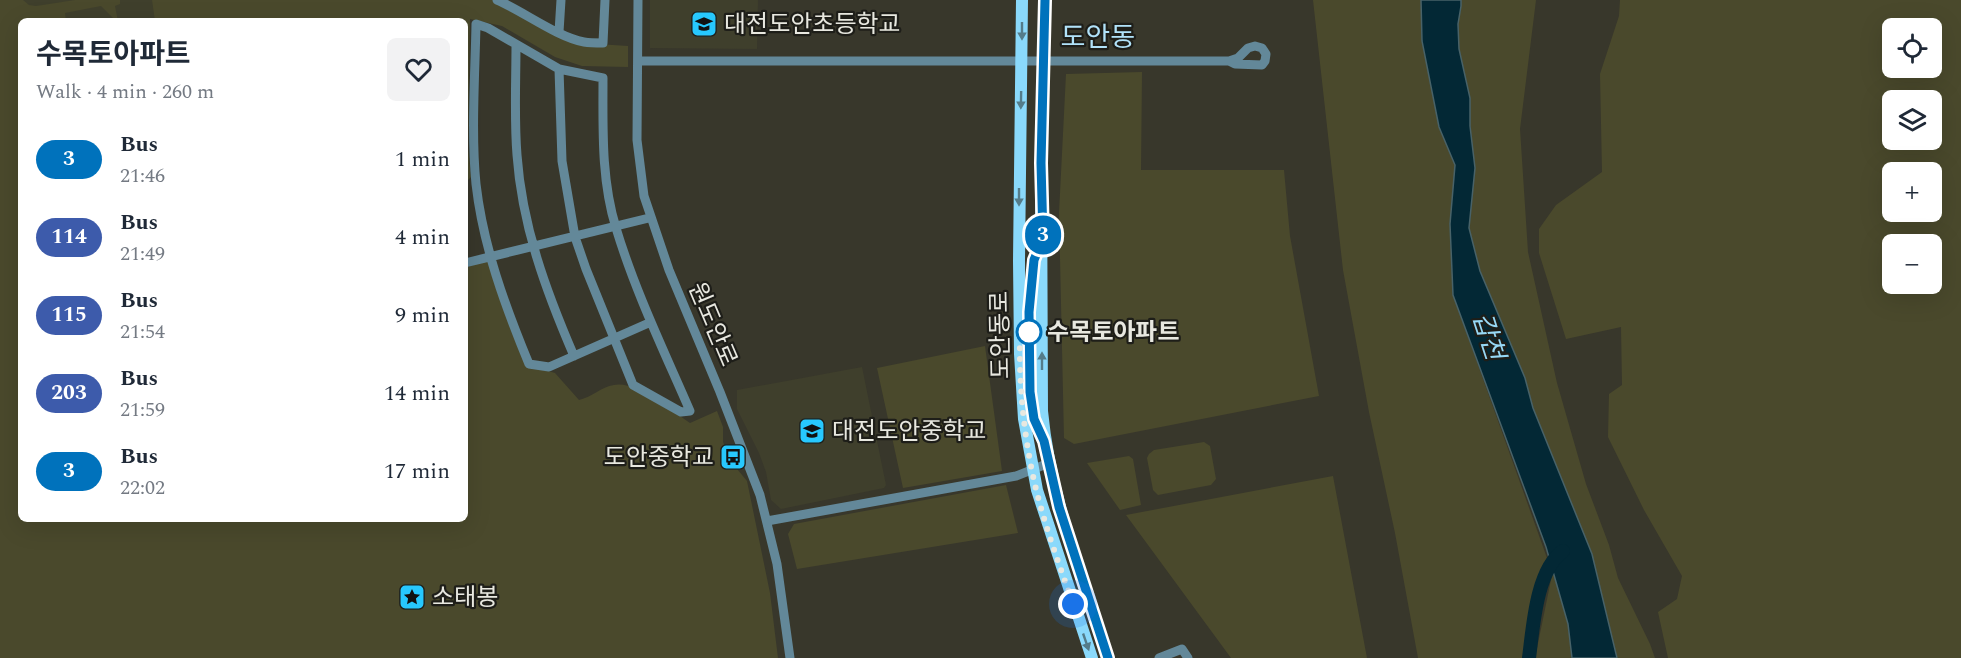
<!DOCTYPE html>
<meta charset="utf-8">
<style>
:root{--surface:#fff;--page:#f2f2f3;--text:#1f2937;--muted:#747a83}
body{margin:0;font-family:Spectral,"Noto Sans KR",serif;background:var(--page);color:var(--text);height:100vh;display:flex;flex-direction:column;font-size:22px;white-space:nowrap}
*{box-sizing:border-box;margin:0}
p{font-size:20px;color:var(--muted)}
.icon{flex:none;width:33px;height:33px;fill:none;stroke:currentColor;stroke-width:2;stroke-linecap:round;stroke-linejoin:round}
.map{position:relative;flex:1;overflow:hidden}
.details{position:absolute;left:18px;top:18px;width:450px;height:504px;display:flex;flex-direction:column;background:var(--surface);border-radius:9px;box-shadow:0 6px 24px #0002}
.details>*{flex:none}
.badge{padding:0 12px;border-radius:20px;font-size:21px;line-height:39px}
.fabs{position:absolute;left:1882px;top:18px;display:grid;gap:12px}
.fabs a{display:grid;place-items:center;width:60px;height:60px;border-radius:9px;background:var(--surface);box-shadow:0 6px 24px #0002;font-size:30px}
.you{position:absolute;width:30px;height:30px;margin:-15px;border:4px solid #fff;border-radius:50%;background:#1a73e8;box-shadow:0 0 0 9px #1a73e833}
.map>.badge{position:absolute;translate:-50% -50%;box-shadow:0 0 0 3px #fff}
.round{display:grid;place-items:center;flex:none;width:63px;height:63px;border-radius:9px;background:var(--page)}
.overview{display:flex;align-items:center;justify-content:space-between;height:102px;padding:0 18px}
h1{font-size:28px;font-weight:700;line-height:45px}
ul{padding:0;list-style:none}
li{display:flex;align-items:center;gap:18px;height:78px;padding:0 18px}
li div{flex:1}
li b{display:block;font-size:22px}
li em{font-style:normal}
li .badge{min-width:66px;font-weight:700;text-align:center}
.map>svg:first-child{display:block}
</style>
<div class="map">
<svg width="1961" height="658" viewBox="0 0 1961 658">
<rect width="100%" height="100%" fill="#38372b"/>
<path fill="#3f3f2c" d="M0 0H238L235 21H21Z
M650 0H758L757 49 650 48Z
M862 367 886 485 884 488 781 509 771 500 766 472 759 453 737 409V390Z"/>
<path fill="#4a492c" fill-rule="evenodd" d="M0 0H23L29 5 36 6 75 0H120V4L115 6 118 21H113V18L101 6 65 13 66 21H21V519H465V268L487 260 528 365 555 373 579 400C592 397 601 387 614 385 635 380 673 411 690 423L717 411 723 427V442L733 464 747 481 770 593 778 658H0Z
M152 0H495L582 43 628 46V67L582 66 555 57 502 26 470 19 468 149 471 177 465 183V21H155Z
M1313 0H1421L1422 41 1439 127 1455 165 1450 224 1453 295 1547 558C1531 589 1526 624 1524 658H1418L1395 533 1369 412 1343 270Z
M1461 0H1536L1520 129 1528 252 1557 383 1586 484 1609 545 1618 578 1650 644 1655 658H1617L1592 554 1533 408 1525 378 1480 271 1469 228 1475 168 1470 126V98L1459 49 1458 24 1461 7Z
M1620 0H1961V658H1668L1658 612 1677 599 1682 576 1644 510 1608 437 1609 394 1622 385 1621 327 1566 339 1539 253V229L1556 205 1602 172 1600 74 1619 16ZM1893 28H1932V68H1893ZM1893 100H1932V140H1893ZM1893 172H1932V212H1893ZM1893 244H1932V284H1893Z
M1142 72 1141 170H1284L1290 236 1319 396 1074 444 1064 438 1059 213 1066 74Z
M985 346 1002 471 903 488 877 368Z
M1204 442 1210 446 1216 479 1211 485 1158 495 1153 490 1147 458 1149 454 1154 450Z
M1129 456 1133 459 1141 505 1120 510 1087 463Z
M1333 476 1367 658H1231L1126 515Z
M1006 485 1018 533 797 569 788 534 794 524Z
M1553 570 1568 624 1572 658H1535Z"/>
<path fill="#032835" stroke="#486268" stroke-width="1.5" d="M1421 0H1461V6L1458 24 1459 49 1470 98V126L1475 168 1469 228 1480 271 1525 378 1533 408 1592 554 1617 658H1572L1568 624 1546 547 1453 295 1450 224 1455 165 1439 127 1422 41Z"/>
<g fill="none" stroke-linecap="round" stroke-linejoin="round">
<path stroke="#032835" stroke-width="14" d="M1529 658C1533 628 1536 570 1563 551"/>
<path stroke="#638899" stroke-width="9" d="M497 0C523 11 557 37 584 42 590 43 596 43 603 43L605 0
M638 0 637 140 644 196 669 270 720 392 760 495 777 564 790 658
M559 32 561 0
M516 45C516 81 514 118 517 155 522 226 546 291 574 356
M638 61H1229L1238 58 1248 48 1255 46 1262 48 1266 54 1265 61 1262 65 1235 64 1229 61
M559 69 562 161 575 237 586 269 633 385 681 412 690 411C664 351 635 291 616 228 601 180 603 128 603 78L559 69 488 28 476 24C475 75 471 134 476 184 483 246 505 306 529 364L549 367 651 322
M465 263 649 218
M767 521 1016 476 1049 463
M1159 658 1182 649 1188 658"/>
<path stroke="#8ad9fb" stroke-width="12" d="M1022 0 1019 261 1020 354 1024 419 1037 490 1092 658
M1045 0 1041 163 1042 411C1050 497 1082 576 1108 658"/>
</g>
<defs><path id="oneway-solid" d="M-6-.8H1V-3.2L6.5 0L1 3.2V.8H-6Z" transform="scale(1.5)"/></defs>
<g fill="#547c8a">
<use href="#oneway-solid" transform="translate(1022 31) rotate(90)"/>
<use href="#oneway-solid" transform="translate(1021 100) rotate(91)"/>
<use href="#oneway-solid" transform="translate(1019 197) rotate(90)"/>
<use href="#oneway-solid" transform="translate(1042 361) rotate(-90)"/>
<use href="#oneway-solid" transform="translate(1086 642) rotate(71)"/>
</g>
<g fill="none" stroke-linecap="round" stroke-linejoin="round">
<g stroke="#fff" stroke-width="14">
<path id="line" d="M1045 0 1041 163 1043 238 1034 260 1029 312 1030 392 1034 419 1044 441 1059 507 1108 658"/>
</g>
<use href="#line" stroke="#0072bc" stroke-width="9"/>
<path stroke="#e8e8e0" stroke-width="6" stroke-dasharray="0 10.8" d="M1029 332 1020 337C1019 381 1023 427 1032 471 1041 516 1058 561 1073 604"/>
</g>
<defs>
<g id="school-square" transform="scale(1.35)"><rect x="-9" y="-9" width="18" height="18" rx="4" fill="#27c8fe" stroke="#1e1e19"/><path d="M0-5L7-2L0 1L-7-2ZM-4 1L0 2.5L4 1V4Q0 6-4 4Z" fill="#111"/></g>
<g id="bus-square" transform="scale(1.35)"><rect x="-9" y="-9" width="18" height="18" rx="4" fill="#27c8fe" stroke="#1e1e19"/><path d="M-5-6H5V4H4V6H2V4H-2V6H-4V4H-5ZM-3.5-4V0h7V-4ZM-3.5 1.2v1.5H-2V1.2ZM2 1.2v1.5H3.5V1.2Z" fill="#111"/></g>
<g id="sight-square" transform="scale(1.35)"><rect x="-9" y="-9" width="18" height="18" rx="4" fill="#27c8fe" stroke="#1e1e19"/><path d="M0-6L1.8-2.2L6-1.7L2.9 1.2L3.7 5.4L0 3.3L-3.7 5.4L-2.9 1.2L-6-1.7L-1.8-2.2Z" fill="#111"/></g>
</defs>
<g fill-rule="evenodd">
<use href="#school-square" x="704" y="24"/>
<use href="#school-square" x="812" y="431"/>
<use href="#bus-square" x="733" y="457"/>
<use href="#sight-square" x="412" y="597"/>
</g>
<circle fill="#fff" stroke="#0072bc" stroke-width="3" cx="1029" cy="332" r="12"/>
<g text-anchor="middle" stroke-width="4.5" stroke-linejoin="round" paint-order="stroke">
<g font-size="24" fill="#e8e8e0" stroke="#1e1e19" text-anchor="start">
<text x="724" y="32">대전도안초등학교</text>
<text x="832" y="439">대전도안중학교</text>
<text x="714" y="465" text-anchor="end">도안중학교</text>
<text x="432" y="605">소태봉</text>
</g>
<g font-size="24" fill="#e8e8e0" stroke="#1e1e19">
<text transform="translate(713 324) rotate(67)" y="8">원도안로</text>
<text transform="translate(1000 335) rotate(-91)" y="8">도안동로</text>
</g>
<g font-size="24" font-weight="bold" fill="#e8e8e0" stroke="#1e1e19" text-anchor="start">
<text x="1047" y="340">수목토아파트</text>
</g>
<g font-size="26" font-style="italic" fill="#97d9f6" stroke="#1e1e19">
<text transform="translate(1489 336) rotate(72)" y="9">갑천</text>
</g>
<g font-size="27" fill="#b1e2f9" stroke="#1e1e19">
<text x="1098" y="46">도안동</text>
</g>
</g>
</svg>
<div class="fabs">
<a><svg class="icon" aria-label="locate" viewBox="0 0 24 24"><circle cx="12" cy="12" r="6"/><path d="M12 2v4M12 18v4M2 12h4M18 12h4"/></svg></a>
<a><svg class="icon" aria-label="layers" viewBox="0 0 24 24"><path d="M12 4l9 5-9 5-9-5zM3 14l9 5 9-5"/></svg></a>
<a>+</a>
<a>−</a>
</div>
<div class="you" style="left:1073px;top:604px"></div>
<b class="badge" style="left:1043px;top:235px;background:#0072bc;color:#fff">3</b>
<section class="details">
<div class="overview"><div><h1>수목토아파트</h1><p>Walk · 4 min · 260 m</p></div><a class="round"><svg class="icon" aria-label="heart" viewBox="0 0 24 24"><path d="M12 20l-8-8c-3-5 5-10 8-4 3-6 11-1 8 4z"/></svg></a></div>
<ul>
<li><span class="badge" style="background:#0072bc;color:#fff">3</span><div><b>Bus</b><p>21:46</p></div><em>1 min</em></li>
<li><span class="badge" style="background:#3d5bab;color:#fff">114</span><div><b>Bus</b><p>21:49</p></div><em>4 min</em></li>
<li><span class="badge" style="background:#3d5bab;color:#fff">115</span><div><b>Bus</b><p>21:54</p></div><em>9 min</em></li>
<li><span class="badge" style="background:#3d5bab;color:#fff">203</span><div><b>Bus</b><p>21:59</p></div><em>14 min</em></li>
<li><span class="badge" style="background:#0072bc;color:#fff">3</span><div><b>Bus</b><p>22:02</p></div><em>17 min</em></li>
</ul>
</section>
</div>
